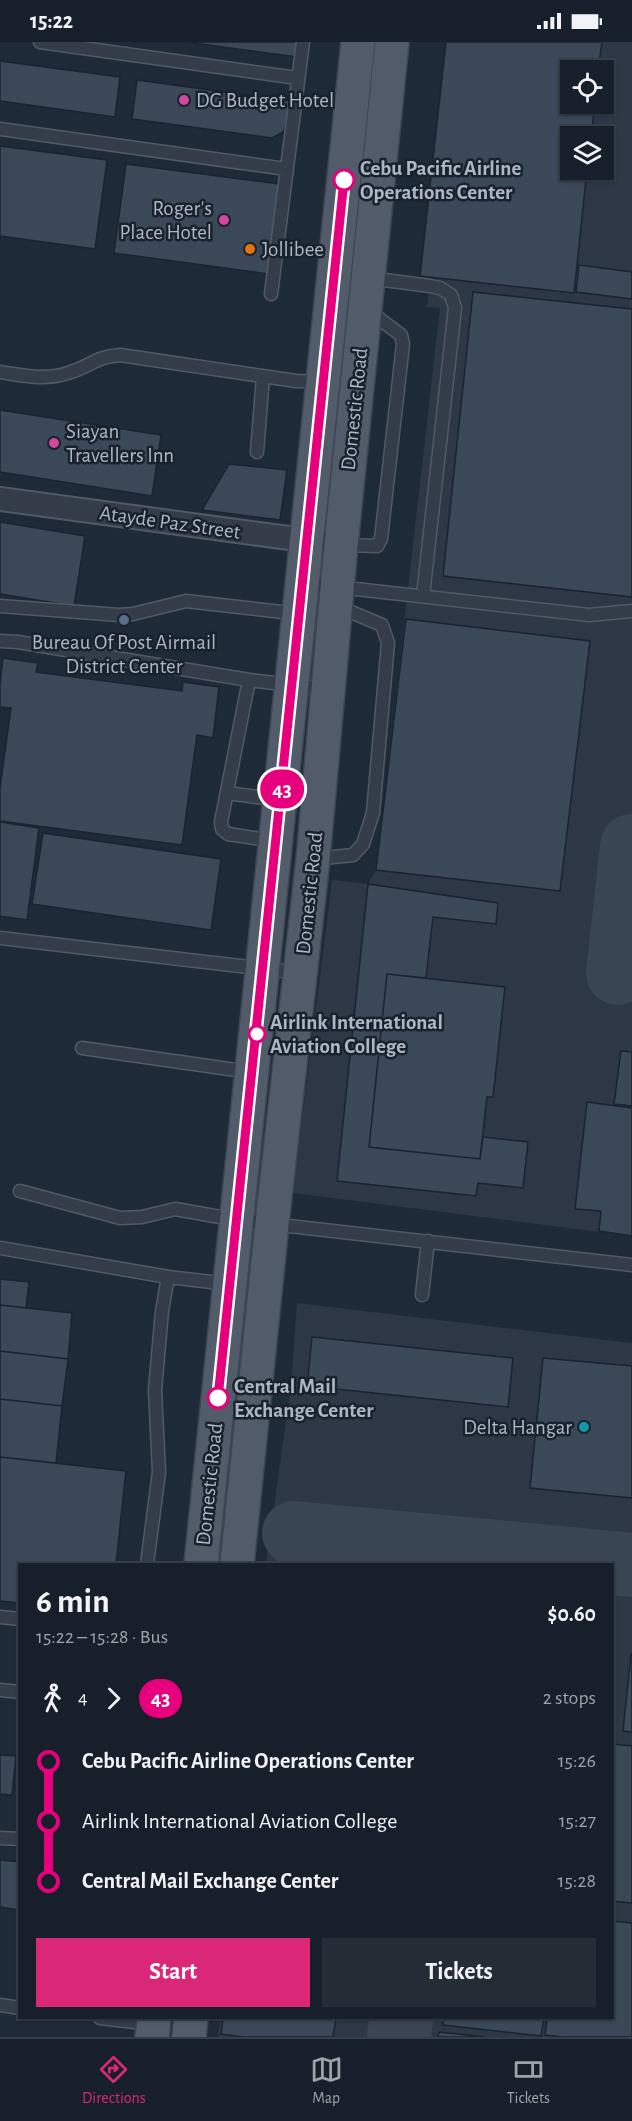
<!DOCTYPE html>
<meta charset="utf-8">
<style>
:root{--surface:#17202a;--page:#242d36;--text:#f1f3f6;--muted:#9ea3a8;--line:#363e47;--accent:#db2777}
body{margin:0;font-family:"Alegreya Sans",sans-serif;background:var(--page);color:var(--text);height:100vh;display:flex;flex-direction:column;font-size:22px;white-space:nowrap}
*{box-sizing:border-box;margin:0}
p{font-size:20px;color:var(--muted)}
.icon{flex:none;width:33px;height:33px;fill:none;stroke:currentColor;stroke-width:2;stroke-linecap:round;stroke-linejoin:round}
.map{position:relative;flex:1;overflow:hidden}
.side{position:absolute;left:18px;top:1521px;width:596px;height:456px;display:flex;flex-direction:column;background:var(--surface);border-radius:0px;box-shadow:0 2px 4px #0004,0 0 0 2px var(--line)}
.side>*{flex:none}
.badge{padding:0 12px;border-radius:20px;font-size:21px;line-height:39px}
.buttons{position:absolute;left:560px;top:18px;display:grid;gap:12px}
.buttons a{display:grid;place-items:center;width:54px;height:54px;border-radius:0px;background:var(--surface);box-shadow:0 2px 4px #0004,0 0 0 2px var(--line);font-size:30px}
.map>.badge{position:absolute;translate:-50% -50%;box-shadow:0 0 0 3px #fff}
.legs{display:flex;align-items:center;gap:9px;height:66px;padding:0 18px;font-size:20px}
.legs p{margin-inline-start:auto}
.summary{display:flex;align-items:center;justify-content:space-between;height:102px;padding:0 18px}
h1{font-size:33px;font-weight:600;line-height:45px}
.primary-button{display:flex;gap:12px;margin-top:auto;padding:12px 18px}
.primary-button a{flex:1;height:69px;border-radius:0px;background:var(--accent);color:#fff;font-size:24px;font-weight:600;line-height:69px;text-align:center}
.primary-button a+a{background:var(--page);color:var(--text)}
ul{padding:0 18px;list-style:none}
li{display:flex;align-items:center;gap:21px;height:60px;font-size:22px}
li i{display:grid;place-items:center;width:9px;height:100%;margin:0 8px;background:currentColor}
li i::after{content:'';width:15px;height:15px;margin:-8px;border:4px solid;border-radius:50%;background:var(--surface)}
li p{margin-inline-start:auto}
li:first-child i{background:linear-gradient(#0000 50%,currentColor 0)}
li:last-child i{background:linear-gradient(currentColor 50%,#0000 0)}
.status{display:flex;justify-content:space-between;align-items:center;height:42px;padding:0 30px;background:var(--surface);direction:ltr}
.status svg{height:16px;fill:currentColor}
.menu{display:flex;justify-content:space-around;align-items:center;height:84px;border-top:2px solid var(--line);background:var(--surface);font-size:16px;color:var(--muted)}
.menu a{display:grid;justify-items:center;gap:3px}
.menu .current{color:var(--accent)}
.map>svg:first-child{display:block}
</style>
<div class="status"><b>15:22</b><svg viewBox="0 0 49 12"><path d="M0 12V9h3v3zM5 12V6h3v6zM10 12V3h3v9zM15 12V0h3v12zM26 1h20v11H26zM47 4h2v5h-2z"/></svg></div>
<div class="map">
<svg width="632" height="1995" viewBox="0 0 632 1995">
<rect width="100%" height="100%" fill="#1f2a38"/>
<path fill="#2d3745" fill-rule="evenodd" d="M446 0H632V1194L293 1151 332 838 368 842 376 828 440 266 427 265 431 236 420 234ZM570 28H603V62H570ZM570 94H603V128H570Z
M297 1261 632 1301V1995H218L220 1976H612V1522H266L291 1343Z"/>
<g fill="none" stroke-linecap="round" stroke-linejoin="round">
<path stroke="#3a4554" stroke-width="64" d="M618 931 632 804
M294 1491 541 1514
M510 1522 541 1514 632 1523
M399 1995 401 1976"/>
</g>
<path fill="#3b4858" stroke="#1a232f" stroke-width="1.5" d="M185 0H299L297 15Z
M446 0H602L598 28H570V62H595L591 94H570V128H587L574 251 420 234Z
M0 19 120 35 115 75 0 59Z
M137 38 290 59 286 84 283 90 272 96 132 77Z
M0 104 107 118 95 207 0 194Z
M126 122 280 142 268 232 114 211Z
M579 223 632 230V257L576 250Z
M473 250 632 267V555L443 534Z
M0 368 161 393 152 454 0 430Z
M229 422 287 428 280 478 202 468Z
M0 480 85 494 74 564 0 552Z
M406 577 590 599 560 849 376 828Z
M3 616 38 621 36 630 182 649 183 640 219 645 213 696 197 693 182 803 0 779V745L11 666 0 665V641Z
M0 780 39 786 27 878 0 874Z
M43 791 221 817 211 888 32 862Z
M368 842 498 861 496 882 433 875 426 936 387 932 369 1105 480 1117 483 1095 528 1100 523 1146 478 1141 476 1154 337 1139Z
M387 932 505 945 493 1055H487L480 1117 369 1105Z
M621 1009 632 1010V1064L614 1062Z
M587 1060 632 1066V1194L599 1189 601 1169 575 1167Z
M0 1237 29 1240 26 1266 0 1263Z
M0 1263 72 1271 68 1317 0 1309Z
M312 1295 513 1316 508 1365 307 1344Z
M0 1309 68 1317 62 1364 0 1357Z
M543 1316 632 1324V1456L530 1446Z
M0 1357 62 1364 56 1421 0 1415Z
M0 1415 126 1429 116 1522H20V1561L0 1559Z
M631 1612H632V1690L623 1689Z
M612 1702 632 1704V1861L612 1859Z
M0 1713 16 1714 12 1753 0 1752Z
M0 1818 20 1820V1868L0 1865Z
M612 1879 632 1881V1995H562L545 1993 547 1976H612Z
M223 1976H336L333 1995H243L221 1992Z
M444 1976H544L541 1994 443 1983Z
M439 1990 485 1995H438Z"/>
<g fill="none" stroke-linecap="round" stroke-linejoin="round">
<g stroke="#505966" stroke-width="15">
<path id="service" d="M40 0 297 36
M0 87 286 127
M369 236 430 244 440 246 451 253 455 266 423 554
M271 252 303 0
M0 330C24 334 47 339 71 330 90 324 98 314 120 313L296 339 322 340
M257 410 263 334
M342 503 377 504 381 497 403 302 401 293 369 269
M302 541 589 573 632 569
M0 564 119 573 133 572 186 559 299 572
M0 599 18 600 249 638 221 780 222 787 228 792 274 799
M249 638 326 647
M227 751 280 758
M314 817 353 813 363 802 373 771 388 601 382 583 337 564
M0 896 300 931
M82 1006 250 1030
M20 1149 120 1176 142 1175 175 1167 237 1178 632 1223
M0 1206 168 1235 162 1269 155 1348 159 1430 147 1522
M168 1235 229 1242
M422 1253 428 1199
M0 1575 20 1577
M0 1648 20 1650
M0 1796 20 1797
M0 1963 20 1966
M100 1976 152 1982"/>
</g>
<g stroke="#505966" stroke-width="26">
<path id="minor" d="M0 457 341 503"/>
</g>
<g stroke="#3c4552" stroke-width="36">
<path id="primary" d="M201 1522 358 0
M237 1522 272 1182 313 817 341 503 392 0
M152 1995 154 1976
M189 1995 191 1976"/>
</g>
<use href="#service" stroke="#333c48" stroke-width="12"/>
<use href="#minor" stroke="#333c48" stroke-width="22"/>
<use href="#primary" stroke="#515b69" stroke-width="33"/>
</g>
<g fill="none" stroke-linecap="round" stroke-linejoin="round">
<g stroke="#fff" stroke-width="14">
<path id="line-1" d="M218 1356 344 138"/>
</g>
<use href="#line-1" stroke="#e6007e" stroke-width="9"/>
</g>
<g fill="#d1479c" stroke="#19212d" stroke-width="2">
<circle cx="184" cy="58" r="6"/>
<circle cx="224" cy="178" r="6"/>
<circle cx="54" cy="401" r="6"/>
</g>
<g fill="#fff" stroke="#e6007e" stroke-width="3">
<circle cx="344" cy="138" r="10"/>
<circle cx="257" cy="992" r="8"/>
<circle cx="218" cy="1356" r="10"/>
</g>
<circle fill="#e8710a" stroke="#19212d" stroke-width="2" cx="250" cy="207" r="6"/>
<circle fill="#5c6f8a" stroke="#19212d" stroke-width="2" cx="124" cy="578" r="6"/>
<circle fill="#0f9aa8" stroke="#19212d" stroke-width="2" cx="584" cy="1385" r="6"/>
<g text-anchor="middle" stroke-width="5" stroke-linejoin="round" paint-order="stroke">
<g font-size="21" fill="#adb6c5" stroke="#19212d" text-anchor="start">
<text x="196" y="65">DG Budget Hotel</text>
<text x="212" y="173" text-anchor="end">Roger's<tspan x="212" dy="24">Place Hotel</tspan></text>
<text x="262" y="214">Jollibee</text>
<text x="66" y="396">Siayan<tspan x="66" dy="24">Travellers Inn</tspan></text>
<text x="124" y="607" text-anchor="middle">Bureau Of Post Airmail<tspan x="124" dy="24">District Center</tspan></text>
<text x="572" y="1392" text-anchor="end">Delta Hangar</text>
</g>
<g font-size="21" font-weight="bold" fill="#adb6c5" stroke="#19212d" text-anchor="start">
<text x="360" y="133">Cebu Pacific Airline<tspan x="360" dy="24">Operations Center</tspan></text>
<text x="270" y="987">Airlink International<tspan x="270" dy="24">Aviation College</tspan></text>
<text x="234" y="1351">Central Mail<tspan x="234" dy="24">Exchange Center</tspan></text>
</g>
<g font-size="21" fill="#adb6c5" stroke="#19212d">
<text transform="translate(354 367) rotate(-84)" y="7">Domestic Road</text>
<text transform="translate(170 480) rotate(8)" y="7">Atayde Paz Street</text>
<text transform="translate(309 851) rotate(-84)" y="7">Domestic Road</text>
<text transform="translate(209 1442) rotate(-84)" y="7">Domestic Road</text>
</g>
</g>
</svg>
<div class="buttons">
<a><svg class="icon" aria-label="locate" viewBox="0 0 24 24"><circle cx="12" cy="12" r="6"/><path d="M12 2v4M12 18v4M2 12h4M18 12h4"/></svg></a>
<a><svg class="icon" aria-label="layers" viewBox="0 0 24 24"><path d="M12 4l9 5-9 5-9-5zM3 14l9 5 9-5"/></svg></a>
</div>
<b class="badge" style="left:282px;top:747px;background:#e6007e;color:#fff">43</b>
<section class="side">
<div class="summary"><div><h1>6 min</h1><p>15:22 – 15:28 · Bus</p></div><b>$0.60</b></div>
<div class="legs"><svg class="icon" aria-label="walk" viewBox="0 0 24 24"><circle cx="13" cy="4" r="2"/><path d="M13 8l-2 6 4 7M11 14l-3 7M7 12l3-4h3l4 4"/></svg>4<svg class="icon" aria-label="forward" viewBox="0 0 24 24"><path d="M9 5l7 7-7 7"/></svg><b class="badge" style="background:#e6007e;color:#fff">43</b><p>2 stops</p></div>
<ul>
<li><i style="color:#e6007e"></i><b>Cebu Pacific Airline Operations Center</b><p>15:26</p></li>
<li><i style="color:#e6007e"></i><span>Airlink International Aviation College</span><p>15:27</p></li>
<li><i style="color:#e6007e"></i><b>Central Mail Exchange Center</b><p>15:28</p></li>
</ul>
<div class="primary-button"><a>Start</a><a>Tickets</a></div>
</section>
</div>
<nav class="menu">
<a class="current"><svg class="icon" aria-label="directions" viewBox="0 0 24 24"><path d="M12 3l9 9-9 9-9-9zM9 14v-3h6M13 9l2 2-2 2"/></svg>Directions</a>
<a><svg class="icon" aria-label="map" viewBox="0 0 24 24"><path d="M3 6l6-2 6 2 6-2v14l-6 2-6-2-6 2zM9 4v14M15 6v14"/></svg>Map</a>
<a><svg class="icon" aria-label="tickets" viewBox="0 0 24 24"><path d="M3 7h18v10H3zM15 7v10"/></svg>Tickets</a>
</nav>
